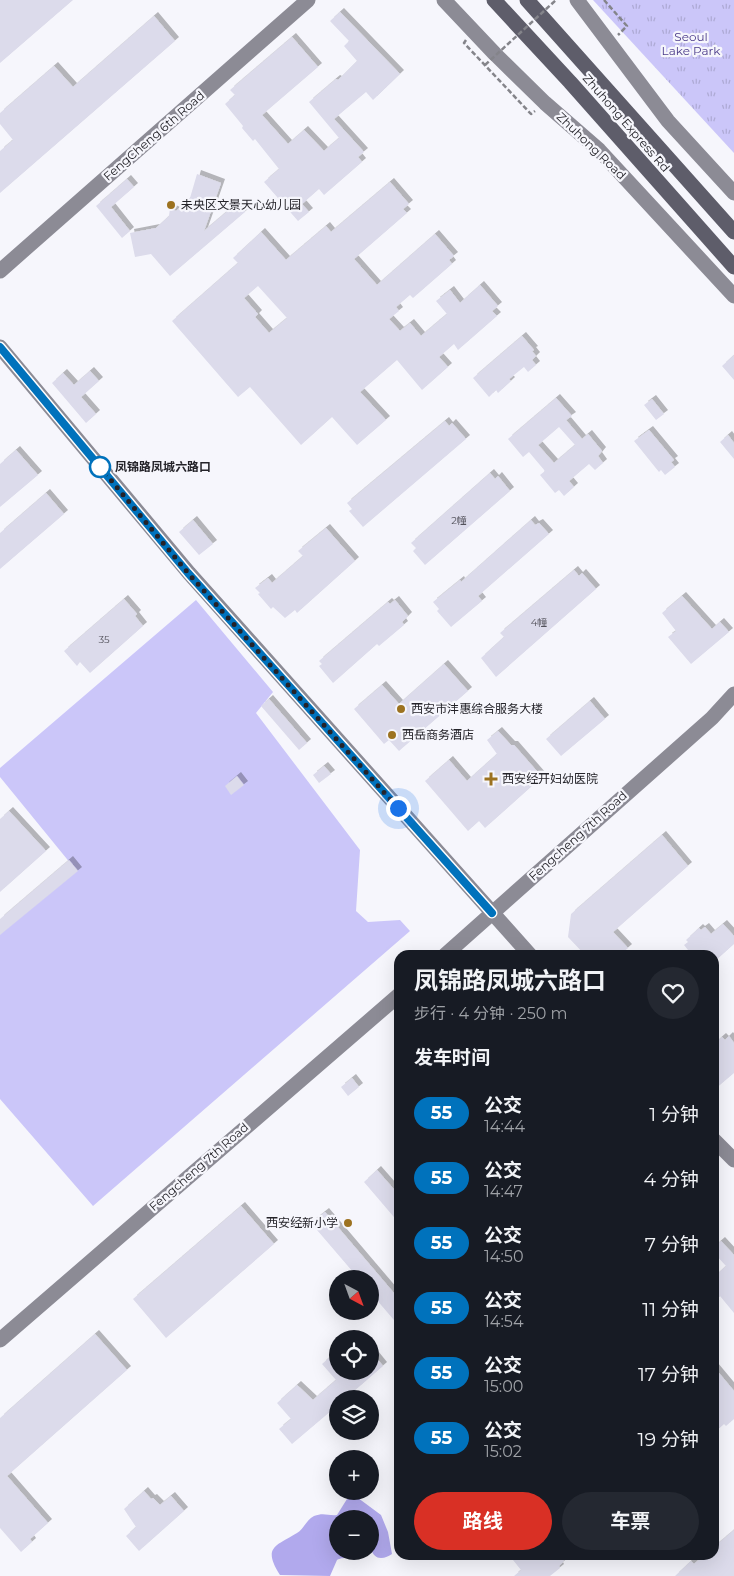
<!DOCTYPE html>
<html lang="zh">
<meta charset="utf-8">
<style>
:root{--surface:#171b24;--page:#242831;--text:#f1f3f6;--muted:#9ea1a6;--accent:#d93025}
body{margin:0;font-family:Montserrat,"Noto Sans SC",sans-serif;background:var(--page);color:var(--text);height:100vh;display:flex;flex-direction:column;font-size:19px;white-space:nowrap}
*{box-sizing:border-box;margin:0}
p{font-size:16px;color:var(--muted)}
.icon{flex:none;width:28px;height:28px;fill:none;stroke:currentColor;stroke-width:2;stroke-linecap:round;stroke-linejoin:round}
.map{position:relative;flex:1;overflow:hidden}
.details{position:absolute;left:394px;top:950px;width:325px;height:610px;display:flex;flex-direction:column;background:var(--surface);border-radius:15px;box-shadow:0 5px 20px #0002}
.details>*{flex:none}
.badge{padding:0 10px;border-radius:16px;font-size:18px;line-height:32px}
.needle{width:32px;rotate:139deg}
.fabs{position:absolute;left:329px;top:1270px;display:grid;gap:10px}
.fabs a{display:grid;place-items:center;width:50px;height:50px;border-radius:50%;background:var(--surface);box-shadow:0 5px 20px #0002;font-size:25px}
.you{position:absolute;width:25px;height:25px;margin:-12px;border:4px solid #fff;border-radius:50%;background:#1a73e8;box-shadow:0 0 0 8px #1a73e833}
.map>.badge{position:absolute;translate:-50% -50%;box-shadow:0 0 0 2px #fff}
h2{padding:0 20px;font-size:19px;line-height:45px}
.round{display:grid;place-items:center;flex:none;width:52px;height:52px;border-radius:26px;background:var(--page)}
.headline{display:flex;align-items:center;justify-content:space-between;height:85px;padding:0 20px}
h1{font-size:24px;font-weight:700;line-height:38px}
.action{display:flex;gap:10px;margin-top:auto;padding:10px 20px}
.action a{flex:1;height:58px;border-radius:30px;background:var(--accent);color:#fff;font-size:20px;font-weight:700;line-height:58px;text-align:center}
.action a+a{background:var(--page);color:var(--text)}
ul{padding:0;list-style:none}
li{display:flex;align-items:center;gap:15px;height:65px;padding:0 20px}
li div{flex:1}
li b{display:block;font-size:19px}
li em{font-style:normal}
li .badge{min-width:55px;font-weight:700;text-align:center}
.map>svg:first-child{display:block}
</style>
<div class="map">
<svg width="734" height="1576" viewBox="0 0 734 1576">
<defs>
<pattern id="park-tufts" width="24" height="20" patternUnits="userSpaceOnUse" patternTransform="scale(1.25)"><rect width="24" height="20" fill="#cbc6f9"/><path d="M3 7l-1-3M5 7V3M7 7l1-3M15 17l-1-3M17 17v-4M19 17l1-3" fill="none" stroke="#aeaad5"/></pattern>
<filter id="shadow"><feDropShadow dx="4" dy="-4" stdDeviation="0" flood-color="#0004"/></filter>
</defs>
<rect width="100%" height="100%" fill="#f6f6fc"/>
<path fill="#cbc6f9" d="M196 600 273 692 256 713 360 850 356 911 368 922 400 920 410 931 93 1206 0 1099V926L71 864 0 777V768Z"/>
<path fill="url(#park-tufts)" d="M593 0H734V153Z"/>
<path fill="#b1a9ed" d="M354 1495 381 1515 388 1532 392 1554C389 1556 385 1558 381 1558 366 1558 370 1529 370 1519H338V1551H353C349 1561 344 1556 337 1560L330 1576 280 1575C262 1547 276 1546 297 1533 304 1529 306 1520 314 1516 324 1512 328 1516 337 1515L347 1499Z"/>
<path fill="#dcdbeb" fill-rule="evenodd" filter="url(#shadow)" d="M0 0H73L0 63Z
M340 12 400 74 373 100 366 92 334 119 364 152 358 157 362 162 324 195 319 189 302 204 309 212 298 221 264 182 279 169 255 139 253 141 242 128 243 126 225 104 235 95 230 90 292 37 318 67 262 115 288 144 304 130 324 151 339 138 309 102 336 79 338 80 357 61 344 46 349 41 330 21Z
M154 16 175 41 0 193V151L13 140 0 124V113L54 66 73 87Z
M197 174 221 183 204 231 237 203 245 212 170 276 151 254 135 257 130 233 156 228 169 216 170 208 176 211 190 198Z
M127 179 134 187 111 207 130 231 122 238 96 206Z
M390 182 409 204 403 209 407 213 354 259 377 285 435 234 454 256 449 260 452 264 413 298 410 295 396 307 399 311 389 319 400 331 410 323 421 336 447 314 436 301 450 290 460 303 480 285 498 306 492 311 497 316 458 350 454 344 439 357 448 367 422 390 397 360 360 392 386 420 357 445 332 417 301 445 250 387 238 397 172 321 238 263 233 258 261 232 286 260 326 226 331 232ZM258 286 287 318 269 333 255 317 258 314 244 298Z
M522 336 534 350 532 351 536 356 532 360 536 365 528 372 524 367 509 379 511 381 498 393 496 390 489 397 473 378Z
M734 355V380L722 366Z
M90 371 99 381 81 397 96 414 86 423 52 383 63 373 74 385Z
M556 398 572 416 566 420 582 439 588 434 602 451 598 456 603 463 595 470 589 464 569 481 574 487 564 496 559 490 555 493 540 475 545 471 529 452 523 457 508 439ZM559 427 575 445 554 463 538 445Z
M652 399 664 414 656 420 644 405Z
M445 421 449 426 452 423 466 439 363 527 349 511 352 509 347 503Z
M649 430 674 460 671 462 675 467 665 475 661 470 659 472 634 441Z
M728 435 734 443V459L720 442Z
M16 450 38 475 0 507V464Z
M490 473 495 479 498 476 510 491 425 565 413 551 416 548 411 543Z
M46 493 64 514 0 569V533Z
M193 520 213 544 199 555 179 532Z
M531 520 535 525 539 523 549 534 478 596 482 601 451 627 437 611 439 609 433 602 460 580 461 582Z
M326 528 355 561 297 613 295 610 285 618 273 607 271 609 258 594 260 593 255 588 268 578 272 583 303 556 298 551Z
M574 570 579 576 582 573 596 589 496 677 481 658 504 637 500 633Z
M682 596 712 629 720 622 729 632 691 664 668 637 676 631 662 613Z
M124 599 137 614 135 616 143 626 90 673 80 662 77 666 64 651Z
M395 600 408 616 402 622 404 625 379 646 377 644 333 683 319 666 322 664 319 661 388 602 390 604Z
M444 664 468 691 399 751 389 740 384 744 354 709 382 685 399 704Z
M269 699 307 743 299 750 261 706Z
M590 701 605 719 561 756 546 739Z
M498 731 511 745H514L542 777 485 828 479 821 468 831 425 781 449 760 467 781 497 754 487 740Z
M324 766 331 774 319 783 313 775Z
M237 776 244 785 231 795 225 786Z
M9 811 46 851 0 892V819Z
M662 835 688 866 613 932 628 948 620 955H585L568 937 571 914Z
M69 860 78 871 0 935V919Z
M723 924 734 936V944L714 962V955H692L684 945 688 942 686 940 699 928 701 930 705 927 711 934Z
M729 1036 734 1043V1073L714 1090V1044L722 1037 725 1040Z
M352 1078 359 1087 348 1096 341 1087Z
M377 1170 399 1195V1223L364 1182Z
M241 1206 274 1244 166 1338 133 1299Z
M325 1212 399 1299V1326L370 1292V1279H359L311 1223Z
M721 1241 734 1255V1313L720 1296 714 1302V1277L726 1266 714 1253V1247Z
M95 1334 127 1370 7 1476 48 1523 30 1539 32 1542 21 1552 0 1528V1418Z
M338 1350V1371H370V1350L383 1366 345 1399H338V1405L292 1444 279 1429 291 1419 277 1403 297 1385 313 1400 336 1380 322 1364Z
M714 1367 734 1391V1419L726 1426 724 1424 714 1433Z
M144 1491 151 1499 153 1498 160 1505 171 1496 184 1511 139 1551 126 1536 136 1527 124 1509Z
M734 1530V1576H675L691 1561 694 1564 704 1555H714V1547Z
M509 1555H559L564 1561 559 1566 560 1568 550 1576H514L521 1570Z"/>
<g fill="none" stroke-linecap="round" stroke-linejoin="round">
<path stroke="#84848a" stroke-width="2.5" stroke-dasharray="5 2.5" stroke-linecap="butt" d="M604 0 627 26 618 35
M466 40 464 43 531 114 535 111"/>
<path stroke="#8c8b95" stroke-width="15" d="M444 0 495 54 545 103 599 150 734 296
M577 0 668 121 734 193
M0 271 308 0
M0 347 189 573 530 955
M445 955 712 718 734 694
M714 1140 734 1160
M0 1340 399 995"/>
<path stroke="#5e5d6a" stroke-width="15" d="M494 0 570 82 734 267
M527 0 734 232"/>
<path stroke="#84848a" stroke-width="2.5" stroke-dasharray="5 2.5" stroke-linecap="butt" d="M485 65 556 0"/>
</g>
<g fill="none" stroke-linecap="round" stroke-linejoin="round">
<g stroke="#fff" stroke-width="11">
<path id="line" d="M0 347 188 573 492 913"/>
</g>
<use href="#line" stroke="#0072bc" stroke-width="8"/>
<path stroke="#242329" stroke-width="5" stroke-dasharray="0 9" d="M100 467 188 573 398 808"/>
</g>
<g fill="#9c7220" stroke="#f6f6fc" stroke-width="2">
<circle cx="171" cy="205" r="5"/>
<circle cx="401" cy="709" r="5"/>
<circle cx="392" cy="735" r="5"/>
<path d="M488.5 771.5h5v5h5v5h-5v5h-5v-5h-5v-5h5z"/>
<circle cx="348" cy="1223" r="5"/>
</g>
<circle fill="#fff" stroke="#0072bc" stroke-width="2.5" cx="100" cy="467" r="10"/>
<g text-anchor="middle" stroke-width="4.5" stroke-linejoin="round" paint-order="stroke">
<g font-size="10" fill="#52515a">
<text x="459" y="524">2幢</text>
<text x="539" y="626">4幢</text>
<text x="104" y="643">35</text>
</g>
<g font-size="12" fill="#4b3b8a" stroke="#f6f6fc">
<text x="691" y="41">Seoul<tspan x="691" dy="14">Lake Park</tspan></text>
</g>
<g font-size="12" fill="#242329" stroke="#f6f6fc">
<text transform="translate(626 123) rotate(49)" y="4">Zhuhong Express Rd</text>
<text transform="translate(154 136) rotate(-41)" y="4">FengCheng 6th Road</text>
<text transform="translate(591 146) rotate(44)" y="4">Zhuhong Road</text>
<text transform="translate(578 836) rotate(-42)" y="4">Fengcheng 7th Road</text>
<text transform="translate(199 1167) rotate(-41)" y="4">Fengcheng 7th Road</text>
</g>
<g font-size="12" fill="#242329" stroke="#f6f6fc" text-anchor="start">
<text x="181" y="209">未央区文景天心幼儿园</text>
<text x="411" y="713">西安市沣惠综合服务大楼</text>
<text x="402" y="739">西岳商务酒店</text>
<text x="502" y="783">西安经开妇幼医院</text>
<text x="338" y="1227" text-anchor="end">西安经新小学</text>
</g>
<g font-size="12" font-weight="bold" fill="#242329" stroke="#f6f6fc" text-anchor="start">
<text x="115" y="471">凤锦路凤城六路口</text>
</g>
</g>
</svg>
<div class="fabs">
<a><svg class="needle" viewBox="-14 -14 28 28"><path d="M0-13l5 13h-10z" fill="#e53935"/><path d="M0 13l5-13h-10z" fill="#9ea1a6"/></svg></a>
<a><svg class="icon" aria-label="locate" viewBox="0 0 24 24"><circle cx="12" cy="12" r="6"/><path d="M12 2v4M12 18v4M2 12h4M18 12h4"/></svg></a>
<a><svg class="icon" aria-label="layers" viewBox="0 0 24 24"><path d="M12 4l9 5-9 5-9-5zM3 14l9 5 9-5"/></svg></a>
<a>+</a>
<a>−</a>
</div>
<div class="you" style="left:398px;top:808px"></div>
<section class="details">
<div class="headline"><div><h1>凤锦路凤城六路口</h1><p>步行 · 4 分钟 · 250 m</p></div><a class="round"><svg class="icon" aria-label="heart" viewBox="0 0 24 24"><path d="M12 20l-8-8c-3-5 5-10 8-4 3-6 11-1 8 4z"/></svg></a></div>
<h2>发车时间</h2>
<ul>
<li><span class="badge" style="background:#0072bc;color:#fff">55</span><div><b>公交</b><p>14:44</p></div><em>1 分钟</em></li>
<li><span class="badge" style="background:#0072bc;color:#fff">55</span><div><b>公交</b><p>14:47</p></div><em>4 分钟</em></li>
<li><span class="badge" style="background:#0072bc;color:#fff">55</span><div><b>公交</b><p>14:50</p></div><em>7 分钟</em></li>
<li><span class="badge" style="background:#0072bc;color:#fff">55</span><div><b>公交</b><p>14:54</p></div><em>11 分钟</em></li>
<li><span class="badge" style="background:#0072bc;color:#fff">55</span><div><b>公交</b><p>15:00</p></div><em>17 分钟</em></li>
<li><span class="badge" style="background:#0072bc;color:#fff">55</span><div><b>公交</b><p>15:02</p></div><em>19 分钟</em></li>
</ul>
<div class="action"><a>路线</a><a>车票</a></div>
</section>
</div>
